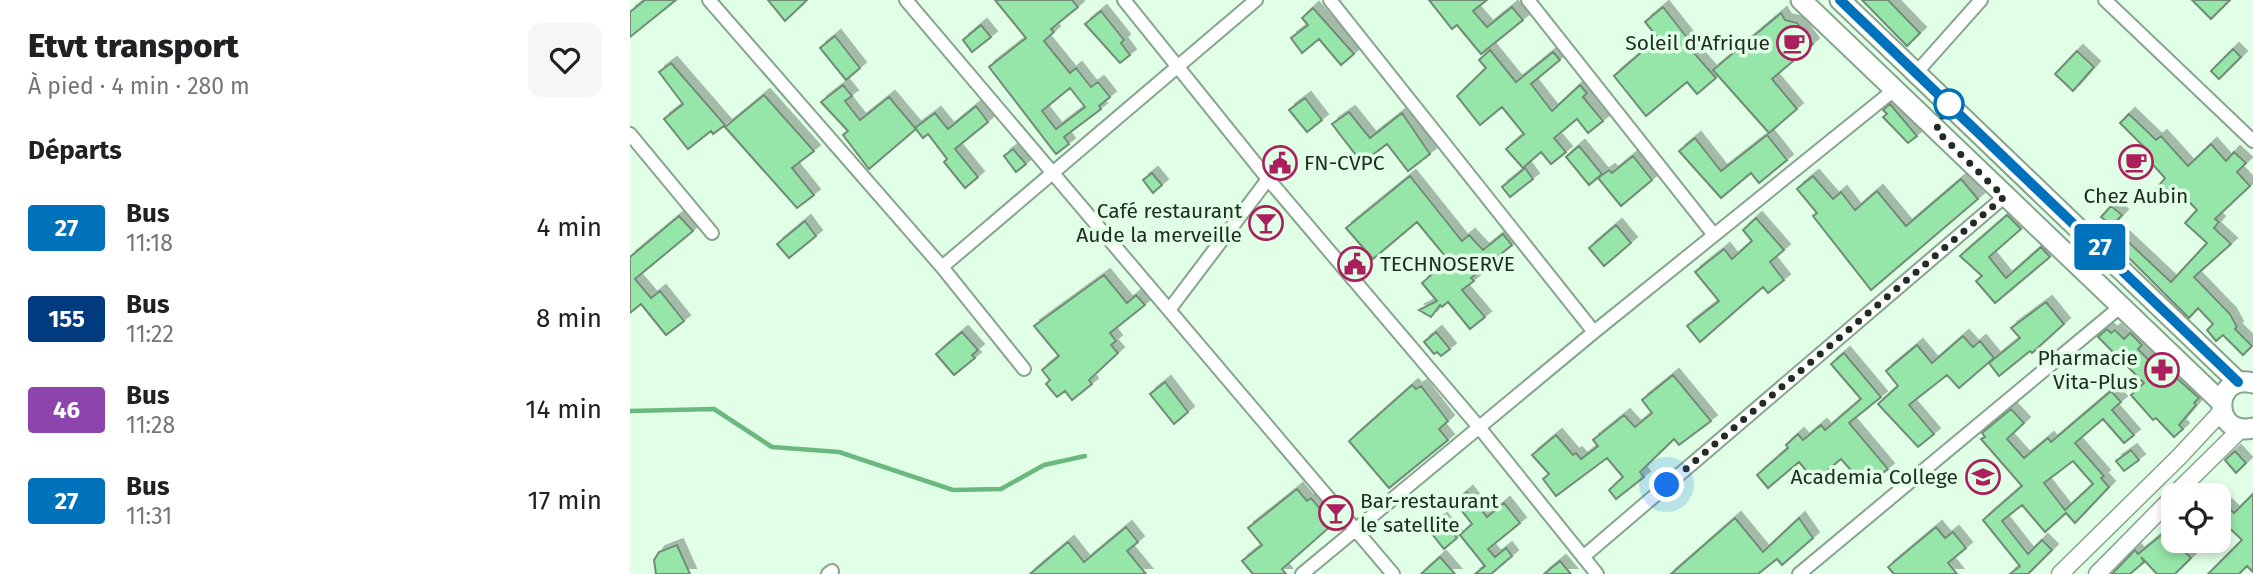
<!DOCTYPE html>
<html lang="fr">
<meta charset="utf-8">
<style>
:root{--surface:#fff;--page:#f6f6f6;--text:#202124;--muted:#757577}
body{margin:0;font-family:"Fira Sans",sans-serif;background:var(--page);color:var(--text);height:100vh;display:flex;flex-direction:column;font-size:26px;white-space:nowrap}
*{box-sizing:border-box;margin:0}
p{font-size:23px;color:var(--muted)}
.icon{flex:none;width:38px;height:38px;fill:none;stroke:currentColor;stroke-width:2;stroke-linecap:round;stroke-linejoin:round}
.map{position:relative;flex:1;overflow:hidden}
.side{display:flex;flex-direction:column;background:var(--surface);width:630px}
.side>*{flex:none}
.badge{padding:0 14px;border-radius:5px;font-size:24px;line-height:46px}
.controls{position:absolute;left:1531px;top:483px;display:grid;gap:14px}
.controls a{display:grid;place-items:center;width:70px;height:70px;border-radius:14px;background:var(--surface);box-shadow:0 4px 10px #0003;font-size:35px}
.you{position:absolute;width:35px;height:35px;margin:-18px;border:5px solid #fff;border-radius:50%;background:#1a73e8;box-shadow:0 0 0 10px #1a73e833}
.map>.badge{position:absolute;translate:-50% -50%;box-shadow:0 0 0 4px #fff}
h2{padding:0 28px;font-size:26px;line-height:63px}
.round{display:grid;place-items:center;flex:none;width:74px;height:74px;border-radius:14px;background:var(--page)}
.summary{display:flex;align-items:center;justify-content:space-between;height:119px;padding:0 28px}
h1{font-size:33px;font-weight:800;line-height:52px}
ul{padding:0;list-style:none}
li{display:flex;align-items:center;gap:21px;height:91px;padding:0 28px}
li div{flex:1}
li b{display:block;font-size:26px}
li em{font-style:normal}
li .badge{min-width:77px;font-weight:700;text-align:center}
main{display:flex;flex:1;min-height:0}
.map>svg:first-child{display:block}
</style>
<main>
<section class="side">
<div class="summary"><div><h1>Etvt transport</h1><p>À pied · 4 min · 280 m</p></div><a class="round"><svg class="icon" aria-label="heart" viewBox="0 0 24 24"><path d="M12 20l-8-8c-3-5 5-10 8-4 3-6 11-1 8 4z"/></svg></a></div>
<h2>Départs</h2>
<ul>
<li><span class="badge" style="background:#0072bc;color:#fff">27</span><div><b>Bus</b><p>11:18</p></div><em>4 min</em></li>
<li><span class="badge" style="background:#003b80;color:#fff">155</span><div><b>Bus</b><p>11:22</p></div><em>8 min</em></li>
<li><span class="badge" style="background:#8e44ad;color:#fff">46</span><div><b>Bus</b><p>11:28</p></div><em>14 min</em></li>
<li><span class="badge" style="background:#0072bc;color:#fff">27</span><div><b>Bus</b><p>11:31</p></div><em>17 min</em></li>
</ul>
</section>
<div class="map">
<svg width="1623" height="574" viewBox="0 0 1623 574">
<defs>
<filter id="shadow"><feDropShadow dx="6" dy="-6" stdDeviation="0" flood-color="#0004"/></filter>
</defs>
<rect width="100%" height="100%" fill="#e0ffe6"/>
<g fill="none" stroke-linecap="round" stroke-linejoin="round">
<path stroke="#6ab87e" stroke-width="4.5" d="M0 411 84 409 142 447 209 452 323 490 371 489 414 465 455 456"/>
</g>
<path fill="#97e6a9" stroke="#708c76" stroke-width="2" fill-rule="evenodd" filter="url(#shadow)" d="M15 0H46L0 37V12Z
M138 0H177L155 21Z
M365 0H442L448 7 421 29 424 32 414 41 440 73 446 68 461 87 468 82 480 97 469 106 471 109 434 137 439 144 426 154 359 67 396 38ZM440 88 455 107 426 129 412 111Z
M799 0H857L843 11 857 27 882 7 893 20 851 54 827 25 822 29Z
M1232 0H1258L1290 33 1277 46Z
M1562 0H1600L1581 19Z
M1033 7 1059 40 1055 43 1086 78 1067 94 1057 82 1016 116 984 76 1028 38 1015 22Z
M683 8 724 54 711 65 689 39 672 53 661 38 678 25 672 18Z
M471 11 494 40 491 43 500 55 490 63 455 24Z
M1151 13 1155 20 1167 23 1183 44 1142 79 1167 109 1139 133 1083 70Z
M351 25 361 37 342 52 333 40Z
M205 36 230 68 216 80 190 48Z
M1603 49 1611 57 1589 79 1581 71Z
M860 50 886 82 923 52 930 60 901 84 922 111 950 85 957 93 953 97 973 121 958 133 947 119 924 138 936 152 921 164 911 152 893 168 876 149 894 134 872 107 850 125 827 96 856 68 849 60Z
M1447 51 1464 67 1443 91 1425 74Z
M41 63 95 125 83 134 81 131 58 149 34 119 53 104 29 72Z
M213 85 222 96 215 101 230 120 259 97 286 129 239 169 213 135 218 131 191 102Z
M134 95 184 151 162 168 184 195 167 208 95 127Z
M675 98 692 120 677 132 659 110Z
M1260 104 1287 136 1278 143 1253 117 1257 114 1253 110Z
M346 106 358 122 325 149 348 177 335 188 314 162 317 159 298 134 293 138 285 128 305 113 318 129Z
M719 112 740 138 772 113 800 154 778 171 757 144 732 163 702 124Z
M1499 114 1526 140 1531 136 1558 166 1581 144 1596 161 1604 152 1616 163 1607 172 1620 186 1585 219 1589 222 1584 228 1601 244 1564 277 1600 314 1607 327 1605 329 1622 346 1613 355 1593 335 1586 341 1577 330 1583 324 1568 308 1559 318 1486 245 1493 237 1541 282 1577 243 1555 223 1567 210 1543 185 1524 203 1519 198 1535 178 1515 156 1519 152 1490 123Z
M1137 135 1157 160 1129 183 1121 173 1091 198 1049 151 1065 138 1091 171Z
M949 146 972 174 959 185 936 157Z
M383 149 396 164 386 172 374 156Z
M1003 156 1022 180 991 206 968 178 979 170 982 173Z
M895 168 903 179 880 197 872 187Z
M522 173 532 185 523 193 513 180Z
M780 176 832 241 839 235 853 250 873 234 882 245 841 278 844 281 832 290 855 317 840 329 818 302 812 307 810 305 801 317 789 310 807 301 792 283 815 263 811 258 815 256 787 222 743 259 716 228Z
M1183 176 1203 199 1211 192 1225 210 1247 191 1276 226 1331 179 1348 199 1241 290 1183 216 1187 213 1167 189Z
M1481 206 1492 215 1482 226 1471 217Z
M1377 215 1391 229 1359 257 1376 278 1411 247 1420 257 1365 303 1346 281 1352 276 1330 256Z
M49 216 63 231 5 279 21 298 30 291 54 321 36 335 11 304 0 313V257Z
M1126 218 1154 250 1140 262 1154 280 1138 293 1133 287 1070 342 1057 326 1089 301 1065 272 1094 249 1102 259 1122 241 1113 230Z
M175 221 186 236 159 258 147 244Z
M986 225 1001 243 974 266 959 248Z
M474 275 497 303 506 295 515 305 480 333 486 341 481 345 488 353 459 380 462 384 442 400 435 391 427 397 416 384 420 380 412 370 429 356 404 326Z
M1416 302 1434 324 1402 353 1400 351 1369 376 1359 363 1390 338 1381 328Z
M1477 329 1481 333 1485 330 1494 339 1500 333 1512 345 1508 349 1528 370 1532 365 1569 398 1564 403 1566 405 1549 425 1553 429 1544 437 1526 418 1523 420 1501 395 1514 383 1468 337Z
M332 332 348 350 342 355 345 358 324 375 306 354Z
M806 332 820 349 811 356 807 352 804 354 794 342Z
M1333 336 1343 347 1350 341 1364 358 1329 388 1317 375 1279 405 1304 434 1288 447 1248 404 1268 386 1256 371 1287 345 1302 363Z
M1214 353 1251 397 1219 423 1258 469 1244 480 1235 470 1227 477 1211 459 1185 481 1169 462 1138 488 1127 475 1158 448 1156 445 1168 434 1173 440 1191 425 1195 430 1231 399 1201 364Z
M1043 375 1081 421 1049 445 1044 439 1010 472 1014 477 986 499 979 490 993 477 977 458 926 496 913 479 919 474 902 455 926 435 943 455 946 453 951 459 968 446 963 440 994 415 1005 427 1022 413 1012 400Z
M535 382 558 412 544 424 520 394Z
M782 385 786 389 791 386 818 421 809 429 818 440 759 488 719 441Z
M1481 391 1491 402 1482 410 1504 435 1494 443 1473 419 1445 443 1474 476 1471 478 1479 487 1445 523 1436 513 1415 532 1392 505 1372 521 1398 554 1412 540 1422 550 1398 574H1380L1390 566 1353 520 1392 486 1351 439 1355 437 1352 433 1381 409 1394 423 1377 439 1394 458 1418 438 1421 442ZM1443 461 1463 484 1435 510 1414 483Z
M1501 450 1509 460 1494 471 1486 461Z
M1605 451 1616 463 1606 473 1595 460Z
M667 489 677 501 681 498 703 524 652 569 656 574H623L612 561 632 545 618 528Z
M837 492 857 517 874 503 890 523 858 549 865 557 876 548 882 556 861 574H845L855 566 830 535 842 524 825 502Z
M1623 494V572L1617 566 1609 574H1578L1612 540 1589 518V499L1604 513Z
M1105 518 1133 552 1169 518 1183 538 1152 565 1147 559 1128 574H1041Z
M811 519 827 538 814 549 798 529Z
M496 527 508 542 497 551 516 574H400L438 542 454 562Z
M1306 527 1315 538 1323 532 1336 548 1318 563 1327 574H1264L1258 567Z
M1535 532 1561 558 1545 574H1527L1511 557 1514 562 1500 574H1482L1505 550 1508 554Z
M47 545 60 574H26L24 560 29 552Z
M810 557 825 574H791Z
M930 561 941 574H914Z"/>
<g fill="none" stroke-linecap="round" stroke-linejoin="round">
<g stroke="#87a48d" stroke-width="16">
<path id="minor" d="M79 0 312 267 394 369
M276 0 763 574
M494 0 638 179 848 426 967 574
M700 0 964 332
M898 0 1084 235
M1475 0 1623 141
M1286 73 1351 0
M0 134 82 233
M312 267 626 0
M539 310 638 179
M953 557 1374 197
M198 574 202 571
M672 574 964 332 1264 90
M1169 574 1490 307"/>
</g>
<g stroke="#87a48d" stroke-width="19">
<path id="tertiary" d="M1544 495 1611 429
M1430 574 1549 457 1592 411
M1467 574 1544 496"/>
</g>
<g stroke="#87a48d" stroke-width="23">
<path id="primary" d="M1171 0 1591 402
M1210 0 1608 382
M1623 383C1583 372 1580 437 1623 428"/>
</g>
<use href="#minor" stroke="#fff" stroke-width="12"/>
<use href="#tertiary" stroke="#fff" stroke-width="16"/>
<use href="#primary" stroke="#fff" stroke-width="19"/>
</g>
<g fill="none" stroke-linecap="round" stroke-linejoin="round">
<g stroke="#fff" stroke-width="16">
<path id="line" d="M1210 0 1608 382"/>
</g>
<use href="#line" stroke="#0072bc" stroke-width="10"/>
<path stroke="#212d23" stroke-width="7" stroke-dasharray="0 12.6" d="M1037 485 1374 197 1306 130 1319 104"/>
</g>
<defs>
<g id="cafe-ring" transform="scale(1.75)"><circle r="9.5" fill="#e0ffe6" stroke="#ac1f5d" stroke-width="1.5"/><path d="M-5.5-4.5H6V0H3Q3 3.5 0 3.5H-2.5Q-5.5 3.5-5.5 0ZM3-3.2v2h1.7v-2ZM-6 4.5H4V6H-6Z" fill="#ac1f5d"/></g>
<g id="civic-ring" transform="scale(1.75)"><circle r="9.5" fill="#e0ffe6" stroke="#ac1f5d" stroke-width="1.5"/><path d="M-.6-6.5H3V-4.5H.6V-3L4-1V1h2V6H-6V1h2V-1L-.6-3ZM-1.2 2.5V6h2.4V2.5Z" fill="#ac1f5d"/></g>
<g id="bar-ring" transform="scale(1.75)"><circle r="9.5" fill="#e0ffe6" stroke="#ac1f5d" stroke-width="1.5"/><path d="M-6-5H6L.8 .8V4.5H3.5V6h-7V4.5H-.8V.8Z" fill="#ac1f5d"/></g>
<g id="pharmacy-ring" transform="scale(1.75)"><circle r="9.5" fill="#e0ffe6" stroke="#ac1f5d" stroke-width="1.5"/><path d="M-2-6h4v4h4v4h-4v4h-4v-4h-4v-4h4Z" fill="#ac1f5d"/></g>
<g id="school-ring" transform="scale(1.75)"><circle r="9.5" fill="#e0ffe6" stroke="#ac1f5d" stroke-width="1.5"/><path d="M0-5L7-2L0 1L-7-2ZM-4 1L0 2.5L4 1V4Q0 6-4 4Z" fill="#ac1f5d"/></g>
</defs>
<g fill-rule="evenodd">
<use href="#cafe-ring" x="1164" y="43"/>
<use href="#cafe-ring" x="1506" y="162"/>
<use href="#civic-ring" x="650" y="163"/>
<use href="#bar-ring" x="636" y="223"/>
<use href="#civic-ring" x="725" y="264"/>
<use href="#pharmacy-ring" x="1532" y="370"/>
<use href="#school-ring" x="1353" y="477"/>
<use href="#bar-ring" x="706" y="513"/>
</g>
<circle fill="#fff" stroke="#0072bc" stroke-width="3.5" cx="1319" cy="104" r="14"/>
<g text-anchor="middle" stroke-width="7" stroke-linejoin="round" paint-order="stroke">
<g font-size="21" fill="#212d23" stroke="#e0ffe6" text-anchor="end">
<text x="1140" y="50">Soleil d'Afrique</text>
<text x="674" y="170" text-anchor="start">FN-CVPC</text>
<text x="1506" y="203" text-anchor="middle">Chez Aubin</text>
<text x="612" y="218">Café restaurant<tspan x="612" dy="24">Aude la merveille</tspan></text>
<text x="750" y="271" text-anchor="start">TECHNOSERVE</text>
<text x="1508" y="365">Pharmacie<tspan x="1508" dy="24">Vita-Plus</tspan></text>
<text x="1328" y="484">Academia College</text>
<text x="730" y="508" text-anchor="start">Bar-restaurant<tspan x="730" dy="24">le satellite</tspan></text>
</g>
</g>
</svg>
<div class="controls">
<a><svg class="icon" aria-label="locate" viewBox="0 0 24 24"><circle cx="12" cy="12" r="6"/><path d="M12 2v4M12 18v4M2 12h4M18 12h4"/></svg></a>
</div>
<div class="you" style="left:1037px;top:485px"></div>
<b class="badge" style="left:1470px;top:247px;background:#0072bc;color:#fff">27</b>
</div>
</main>
